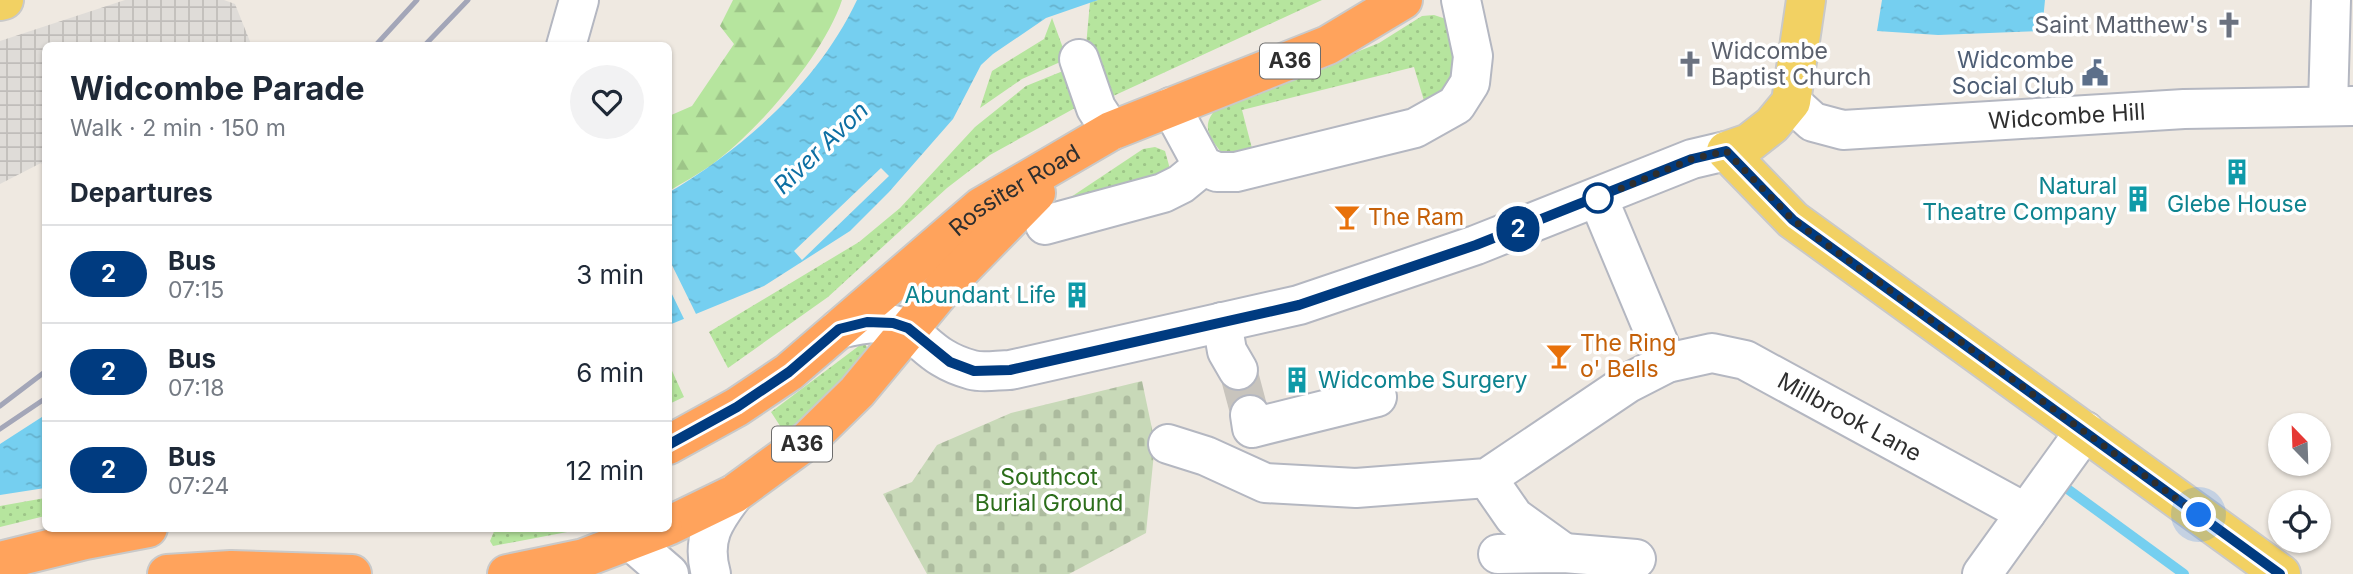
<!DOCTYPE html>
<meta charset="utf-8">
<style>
:root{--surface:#fff;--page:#f2f2f3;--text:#1f2937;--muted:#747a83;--line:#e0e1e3}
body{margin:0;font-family:Inter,sans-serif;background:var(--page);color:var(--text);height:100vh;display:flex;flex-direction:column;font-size:26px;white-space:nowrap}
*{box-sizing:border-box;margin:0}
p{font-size:23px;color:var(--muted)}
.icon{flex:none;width:38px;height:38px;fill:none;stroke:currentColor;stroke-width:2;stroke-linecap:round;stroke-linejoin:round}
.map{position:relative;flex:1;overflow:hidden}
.details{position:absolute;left:42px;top:42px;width:630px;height:490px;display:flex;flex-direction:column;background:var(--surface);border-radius:10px;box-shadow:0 2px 5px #0004}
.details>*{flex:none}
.badge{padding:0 14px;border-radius:23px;font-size:24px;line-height:46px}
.needle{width:46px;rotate:337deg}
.buttons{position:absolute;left:2268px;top:413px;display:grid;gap:14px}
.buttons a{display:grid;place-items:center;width:63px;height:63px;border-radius:50%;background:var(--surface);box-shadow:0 2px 5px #0004;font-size:35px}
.you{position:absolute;width:35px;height:35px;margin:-18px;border:5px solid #fff;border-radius:50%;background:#1a73e8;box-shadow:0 0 0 10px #1a73e833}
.map>.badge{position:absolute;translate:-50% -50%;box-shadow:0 0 0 4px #fff}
h2{padding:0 28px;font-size:26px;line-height:63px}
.round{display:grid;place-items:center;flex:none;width:74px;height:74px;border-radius:37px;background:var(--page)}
.headline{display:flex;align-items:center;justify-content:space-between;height:119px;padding:0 28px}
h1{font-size:33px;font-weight:700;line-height:52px}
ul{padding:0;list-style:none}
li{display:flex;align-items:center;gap:21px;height:98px;padding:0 28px;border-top:2px solid var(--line)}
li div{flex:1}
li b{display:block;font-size:26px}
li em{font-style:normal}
li .badge{min-width:77px;font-weight:700;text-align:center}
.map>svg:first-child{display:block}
</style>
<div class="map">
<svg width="2353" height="574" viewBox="0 0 2353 574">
<defs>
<pattern id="grass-dots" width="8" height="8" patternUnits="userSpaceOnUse" patternTransform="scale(1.75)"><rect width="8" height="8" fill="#b6e59e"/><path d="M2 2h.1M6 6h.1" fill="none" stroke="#9dc588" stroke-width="1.8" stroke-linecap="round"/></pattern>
<pattern id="forest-firs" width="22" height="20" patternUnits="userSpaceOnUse" patternTransform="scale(1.75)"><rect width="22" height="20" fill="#b6e59e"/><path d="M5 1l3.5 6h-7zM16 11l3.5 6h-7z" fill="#9dc588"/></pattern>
<pattern id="cemetery-stones" width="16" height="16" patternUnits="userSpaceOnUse" patternTransform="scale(1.75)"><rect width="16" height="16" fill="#c8d9b8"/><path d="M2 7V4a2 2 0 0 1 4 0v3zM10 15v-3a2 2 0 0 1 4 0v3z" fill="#acbb9e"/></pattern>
<pattern id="plaza-grid" width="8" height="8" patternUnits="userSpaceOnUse" patternTransform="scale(1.75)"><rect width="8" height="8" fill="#dfdcd8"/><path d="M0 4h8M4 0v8" fill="none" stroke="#c0bdba"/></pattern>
<pattern id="water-ripples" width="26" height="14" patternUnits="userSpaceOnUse" patternTransform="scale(1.75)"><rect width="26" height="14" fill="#75cff0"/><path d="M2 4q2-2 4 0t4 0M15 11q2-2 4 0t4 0" fill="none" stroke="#66b2ce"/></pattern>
</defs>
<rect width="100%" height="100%" fill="#efe9e1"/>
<path fill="url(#grass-dots)" d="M1098 0H1322L1111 97 1086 46 1090 2Z
M1434 15 1446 19 1456 43 1453 81 1427 111 1414 67 1242 110 1254 156 1221 152C1209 136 1201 126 1216 109L1379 43 1422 16Z
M1052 18 1067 59 1022 79 980 108 992 71 1044 39Z
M1063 71 1075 108 990 155 947 188 828 297 728 368 709 332 859 242 900 208 975 127 1026 86Z
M1155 147 1165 151 1170 169 1074 214 1068 199 1143 149Z
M864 342 868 349 866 355 786 435 771 412Z
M668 362 684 397 669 404H668Z
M45 498V516L0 527V506Z
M495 529V528L583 529 493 546 490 541Z"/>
<path fill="url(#forest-firs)" d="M733 0H842C824 55 757 132 710 166 697 175 682 183 669 191V116L692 106 734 44 720 26Z"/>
<path fill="url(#cemetery-stones)" d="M1142 381 1155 443 1146 533 1069 574H927L883 494 912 482 937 445 1011 413Z"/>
<path fill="url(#plaza-grid)" d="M125 0H224L235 4 251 44 46 46 45 170 41 163 0 184V41Z"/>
<path fill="url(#water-ripples)" d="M857 0H1098L1046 18 993 54 981 65 953 119 889 192 850 231 764 286 669 325 668 193C745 148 818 82 857 0Z
M1882 0H2045L2042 31 1938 35 1877 31Z
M45 395V488L0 495V402Z"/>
<path fill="#efe9e1" d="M881 168 889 176 802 260 794 251Z
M669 259 697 316 685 321 669 288Z
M46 391 45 415 0 444V398Z"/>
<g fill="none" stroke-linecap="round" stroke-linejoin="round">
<path stroke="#75cff0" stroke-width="10" d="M2062 485 2184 574"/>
<path stroke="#c8c4bd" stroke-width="38" stroke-dasharray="38 19" stroke-linecap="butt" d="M1238 370 1250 415"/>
<g stroke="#b4b7c1" stroke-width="42">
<g id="minor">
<path d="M566 46 579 0"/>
<path d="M1079 59 1096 108 1111 131"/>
<path id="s1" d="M1791 102 1813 122 1843 130 2184 109 2353 106"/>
<path d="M2328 106 2331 0"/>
<path d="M1171 107 1203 166 1217 172H1236L1415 128 1456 105 1470 83 1473 56 1461 0"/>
<path d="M1598 198 1667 363"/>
<path d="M1045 225 1163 193 1181 184 1203 166"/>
<path d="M1222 322 1227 351 1238 370"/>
<path d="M839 329C926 307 907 353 972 370 983 373 998 370 1010 370L1299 305 1476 245 1692 159 1726 151"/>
<path d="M1250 415 1252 428 1377 397"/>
<path id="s2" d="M1168 444 1206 456 1265 483 1356 488 1487 478 1628 383 1667 363 1712 353 1745 360 2026 513"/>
<path d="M1487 478 1514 517 1564 553"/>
<path d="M632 542 669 574"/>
<path d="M1498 554 1564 553 1636 559"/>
<path d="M711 574C701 539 714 520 734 494"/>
<path d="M1982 574 2085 431"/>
</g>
</g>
<g stroke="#c9c9c9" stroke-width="42">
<path id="major" d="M1806 0 1791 102 1772 125 1749 143 1726 151 1793 220 2281 574
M0 1 4 0"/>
</g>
<g stroke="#c9c9c9" stroke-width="42">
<g id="highway">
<path id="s3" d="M668 445 737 407 789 372 981 207 1111 131 1328 45 1403 0"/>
<path d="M668 526 734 494 808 440 857 392 945 286 1036 193"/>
<path d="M0 561 85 540 148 528"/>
<path d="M167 574 231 570 352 574"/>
<path d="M507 574 584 558 663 528"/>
</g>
</g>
<use href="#minor" stroke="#fff" stroke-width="38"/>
<use href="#major" stroke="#f2d163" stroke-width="38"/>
<use href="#highway" stroke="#ffa35c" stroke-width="38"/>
<path stroke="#a3a6b8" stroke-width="5" d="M375 46 417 0
M424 46 468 0
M0 406 46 371
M0 429 46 398"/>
</g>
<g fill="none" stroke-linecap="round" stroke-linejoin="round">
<g stroke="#fff" stroke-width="16">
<path id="line" d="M668 445 737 407 789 372 839 329 867 322 893 323 908 328 950 362 974 371 1010 370 1299 305 1476 245 1692 159 1726 151 1793 220 2280 574"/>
</g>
<use href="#line" stroke="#003b80" stroke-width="10"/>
<path stroke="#2e2e2e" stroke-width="7" stroke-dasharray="0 12.6" d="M1598 198 1692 159 1726 151 1793 220 2199 515"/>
</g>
<defs>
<g id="church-bare" transform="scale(2.1)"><path d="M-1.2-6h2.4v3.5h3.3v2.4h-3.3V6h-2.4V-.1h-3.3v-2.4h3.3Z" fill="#6b7280" stroke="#fff" stroke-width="2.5" paint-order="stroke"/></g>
<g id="civic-bare" transform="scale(2.1)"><path d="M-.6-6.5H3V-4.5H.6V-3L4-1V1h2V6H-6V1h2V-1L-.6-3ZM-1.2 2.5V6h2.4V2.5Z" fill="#5c6f8a" stroke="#fff" stroke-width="2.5" paint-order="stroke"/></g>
<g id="building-bare" transform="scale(2.1)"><path d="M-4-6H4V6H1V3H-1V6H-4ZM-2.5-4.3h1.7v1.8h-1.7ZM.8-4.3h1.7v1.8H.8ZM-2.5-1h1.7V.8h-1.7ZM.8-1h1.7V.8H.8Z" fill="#0f9aa8" stroke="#fff" stroke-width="2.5" paint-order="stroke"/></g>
<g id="bar-bare" transform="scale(2.1)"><path d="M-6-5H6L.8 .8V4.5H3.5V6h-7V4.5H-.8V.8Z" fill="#e8710a" stroke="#fff" stroke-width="2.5" paint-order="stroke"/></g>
</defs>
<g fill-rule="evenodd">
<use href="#church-bare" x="2229" y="25"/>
<use href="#church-bare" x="1690" y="64"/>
<use href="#civic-bare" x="2095" y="73"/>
<use href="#building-bare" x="2237" y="172"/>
<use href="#building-bare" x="2138" y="199"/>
<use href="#bar-bare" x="1347" y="217"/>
<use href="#building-bare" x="1077" y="295"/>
<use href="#bar-bare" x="1559" y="356"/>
<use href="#building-bare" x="1297" y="380"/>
</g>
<circle fill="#fff" stroke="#003b80" stroke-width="3.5" cx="1598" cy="198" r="14"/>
<g text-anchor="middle" stroke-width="7" stroke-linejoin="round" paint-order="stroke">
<g fill="#fff" stroke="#6d6d6d" stroke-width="2">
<rect x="1260" y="43.5" width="60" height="35" rx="5"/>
<rect x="772" y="426.5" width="60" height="35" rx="5"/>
</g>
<g font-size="21" font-weight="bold" fill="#2e2e2e">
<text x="1290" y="68">A36</text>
<text x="802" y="451">A36</text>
</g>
<g font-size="23" fill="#5b616d" stroke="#fff" text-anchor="end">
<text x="2208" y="33">Saint Matthew's</text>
<text x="1711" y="59" text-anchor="start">Widcombe<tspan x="1711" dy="26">Baptist Church</tspan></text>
</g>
<g font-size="23" fill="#4e5e75" stroke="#fff" text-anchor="end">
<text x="2074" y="68">Widcombe<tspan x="2074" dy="26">Social Club</tspan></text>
</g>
<g font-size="23" fill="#2e2e2e" stroke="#fff">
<text dy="8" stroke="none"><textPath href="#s1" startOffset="285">Widcombe Hill</textPath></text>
<text dy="8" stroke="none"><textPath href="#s3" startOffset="432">Rossiter Road</textPath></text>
<text dy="8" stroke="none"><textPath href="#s2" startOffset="740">Millbrook Lane</textPath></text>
</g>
<g font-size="23" fill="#0d838f" stroke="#fff" text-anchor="end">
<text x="2117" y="194">Natural<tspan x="2117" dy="26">Theatre Company</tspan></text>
<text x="2237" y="212" text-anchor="middle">Glebe House</text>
<text x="1056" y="303">Abundant Life</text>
<text x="1318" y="388" text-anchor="start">Widcombe Surgery</text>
</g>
<g font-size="23" fill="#c56008" stroke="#fff" text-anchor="start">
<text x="1368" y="225">The Ram</text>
<text x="1580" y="351">The Ring<tspan x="1580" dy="26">o' Bells</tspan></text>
</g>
<g font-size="23" fill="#2c6e1b" stroke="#fff">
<text x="1049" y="485">Southcot<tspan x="1049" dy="26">Burial Ground</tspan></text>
</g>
<g font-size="24" font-style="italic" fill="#0d6fa3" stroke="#fff">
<text transform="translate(821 148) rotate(-44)" y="8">River Avon</text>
</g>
</g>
</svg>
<div class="buttons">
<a><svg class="needle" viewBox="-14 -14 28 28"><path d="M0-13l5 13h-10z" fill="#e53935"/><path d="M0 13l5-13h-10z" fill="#747a83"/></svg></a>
<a><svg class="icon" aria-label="locate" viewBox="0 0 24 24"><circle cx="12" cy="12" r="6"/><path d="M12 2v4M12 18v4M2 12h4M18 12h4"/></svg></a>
</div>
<div class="you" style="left:2199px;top:515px"></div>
<b class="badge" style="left:1518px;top:229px;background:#003b80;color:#fff">2</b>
<section class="details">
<div class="headline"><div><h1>Widcombe Parade</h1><p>Walk · 2 min · 150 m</p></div><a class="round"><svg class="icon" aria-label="heart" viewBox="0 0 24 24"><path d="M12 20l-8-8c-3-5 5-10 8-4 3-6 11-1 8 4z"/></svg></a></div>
<h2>Departures</h2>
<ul>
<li><span class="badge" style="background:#003b80;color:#fff">2</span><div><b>Bus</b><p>07:15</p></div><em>3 min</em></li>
<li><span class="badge" style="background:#003b80;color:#fff">2</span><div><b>Bus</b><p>07:18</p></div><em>6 min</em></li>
<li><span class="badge" style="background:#003b80;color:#fff">2</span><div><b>Bus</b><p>07:24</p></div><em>12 min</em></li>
</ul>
</section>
</div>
